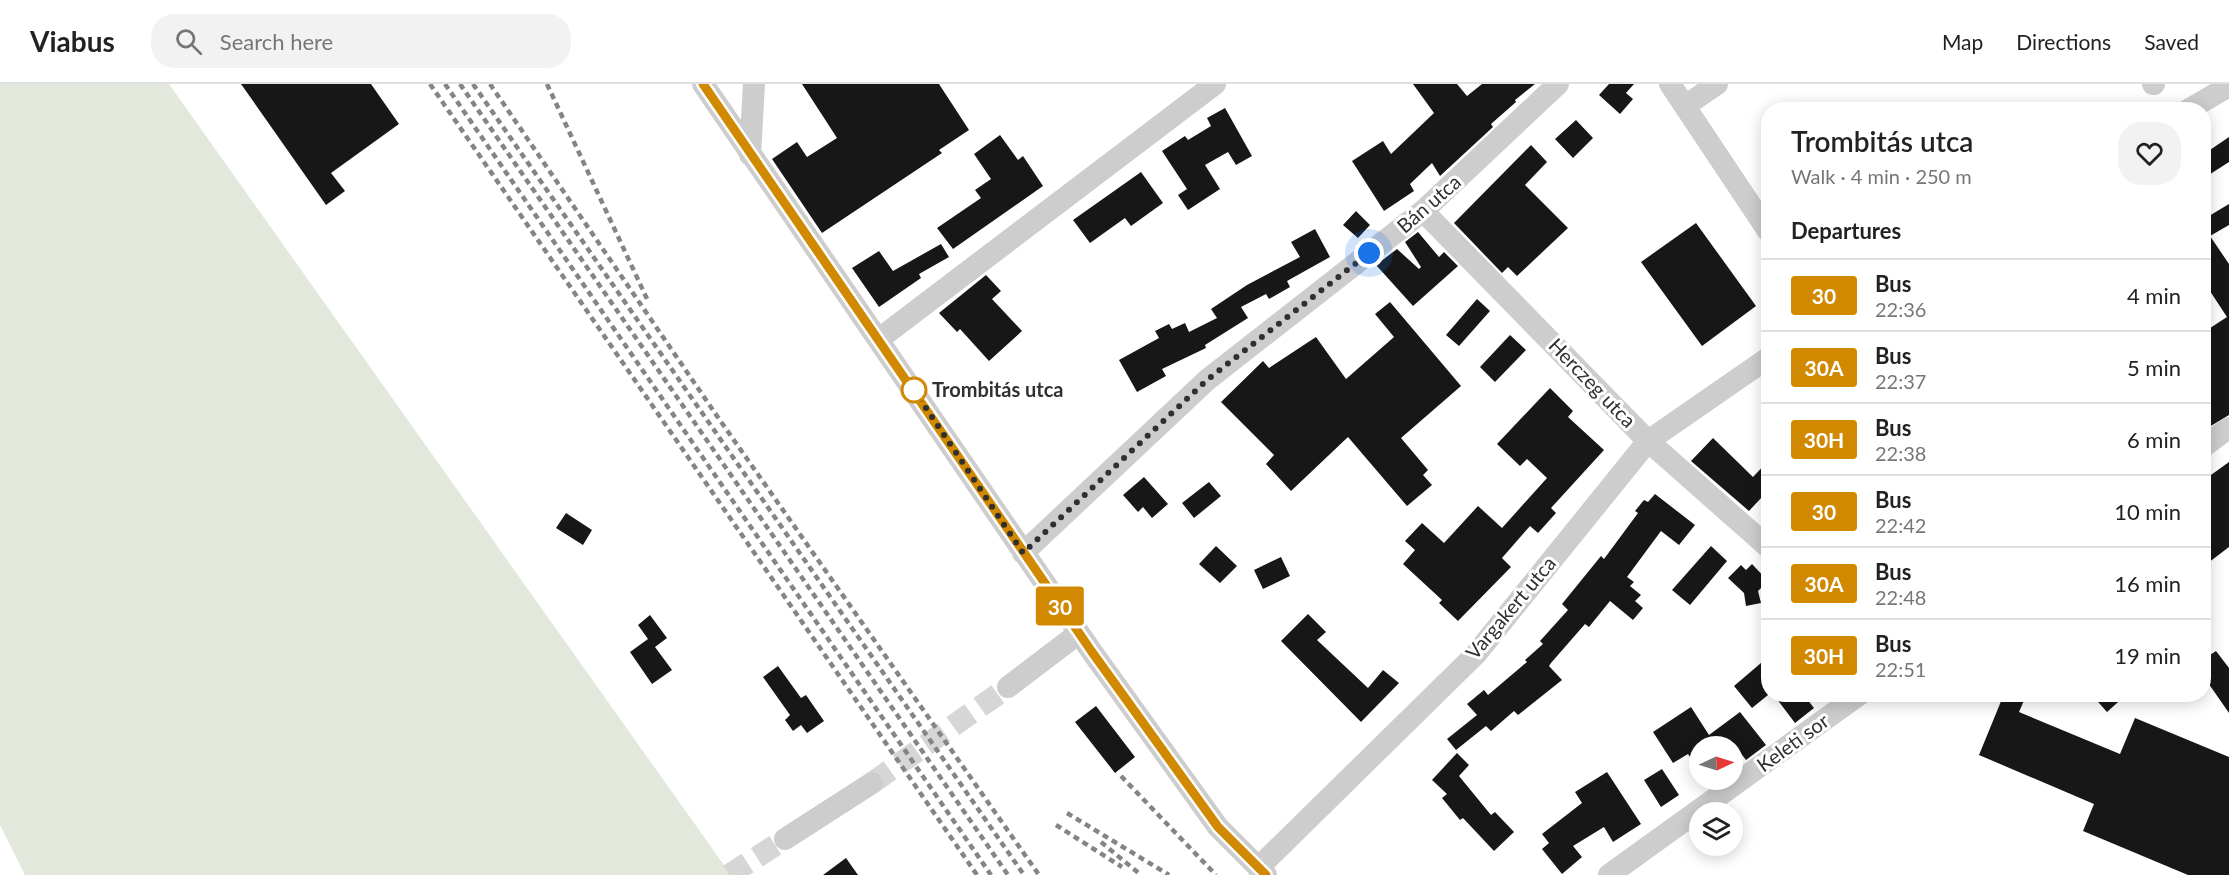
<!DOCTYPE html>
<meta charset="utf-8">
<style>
:root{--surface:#fff;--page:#f2f2f2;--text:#222;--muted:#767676;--line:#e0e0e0}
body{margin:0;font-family:Lato,sans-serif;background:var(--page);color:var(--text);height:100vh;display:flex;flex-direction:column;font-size:22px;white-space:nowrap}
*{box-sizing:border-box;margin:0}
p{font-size:20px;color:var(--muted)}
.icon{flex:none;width:33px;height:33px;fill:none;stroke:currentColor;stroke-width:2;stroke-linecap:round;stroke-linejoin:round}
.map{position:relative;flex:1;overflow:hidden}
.drawer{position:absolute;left:1761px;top:18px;width:450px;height:600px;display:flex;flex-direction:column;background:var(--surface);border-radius:24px;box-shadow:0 3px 15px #0003}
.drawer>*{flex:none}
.badge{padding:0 12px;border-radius:4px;font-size:21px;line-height:39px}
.needle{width:39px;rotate:86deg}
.controls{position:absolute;left:1689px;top:652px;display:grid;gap:12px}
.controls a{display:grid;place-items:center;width:54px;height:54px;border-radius:50%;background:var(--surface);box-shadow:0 3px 15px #0003;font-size:30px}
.you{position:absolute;width:30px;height:30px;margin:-15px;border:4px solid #fff;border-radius:50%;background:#1a73e8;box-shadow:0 0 0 9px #1a73e833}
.map>.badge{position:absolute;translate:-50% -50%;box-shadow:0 0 0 3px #fff}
h2{padding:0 30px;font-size:22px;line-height:54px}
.round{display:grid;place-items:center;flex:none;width:63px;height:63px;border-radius:24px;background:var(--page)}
.headline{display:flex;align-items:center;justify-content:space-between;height:102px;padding:0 30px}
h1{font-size:28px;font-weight:600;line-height:45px}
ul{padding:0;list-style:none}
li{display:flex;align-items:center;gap:18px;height:72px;padding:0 30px;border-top:2px solid var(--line)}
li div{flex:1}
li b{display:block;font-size:22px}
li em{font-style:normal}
li .badge{min-width:66px;font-weight:700;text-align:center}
header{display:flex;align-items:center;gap:36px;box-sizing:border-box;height:84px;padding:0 30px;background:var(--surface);border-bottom:2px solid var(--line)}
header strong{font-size:28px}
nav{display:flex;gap:33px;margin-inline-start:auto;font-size:21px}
.search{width:420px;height:54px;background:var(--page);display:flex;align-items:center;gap:15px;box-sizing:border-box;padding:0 21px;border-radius:24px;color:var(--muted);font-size:22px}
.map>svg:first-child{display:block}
</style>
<header>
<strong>Viabus</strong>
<div class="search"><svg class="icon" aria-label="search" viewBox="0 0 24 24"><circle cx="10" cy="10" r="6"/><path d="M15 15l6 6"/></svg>Search here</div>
<nav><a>Map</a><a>Directions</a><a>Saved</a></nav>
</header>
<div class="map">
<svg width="2229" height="791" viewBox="0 0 2229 791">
<rect width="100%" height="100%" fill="#fff"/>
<path fill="#e3e8dc" d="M0 0H169L731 791H25L0 741Z"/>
<path fill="#171717" d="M241 0H371L399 40 331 89 345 107 326 121Z
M802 0H939L969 46 939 66 942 69 822 149 772 75 797 58 807 73 837 54Z
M1413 0H1457L1467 12 1482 0H1535L1515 16 1516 18 1491 40 1493 43 1440 92 1432 79 1410 100 1414 107 1384 127 1352 77 1383 57 1391 70 1434 29Z
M1609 0H1634L1626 9 1633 15 1620 30 1599 11Z
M1225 24 1252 72 1236 81 1228 68 1205 81 1220 105 1188 126 1178 111 1187 105 1162 67 1185 52 1188 56 1211 42 1207 34Z
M1576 36 1593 54 1573 74 1555 55Z
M1000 51 1018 76 1023 72 1043 102 953 165 937 144 981 114 975 106 991 95 974 70Z
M2229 53V78L2204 94V70Z
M1531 61 1547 78 1525 101 1568 144 1517 192 1508 183 1502 189 1454 139Z
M1141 88 1163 119 1131 142 1125 134 1090 159 1073 136Z
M2229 120V141L2210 152 2229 180V331L2204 346V248L2227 233 2204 198V135Z
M1356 127 1370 141 1358 154 1343 141Z
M1696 139 1756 222 1702 262 1641 178Z
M1315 145 1330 173 1287 197 1290 203 1269 215 1266 210 1241 223 1248 234 1205 261 1206 264 1162 285 1166 292 1137 308 1119 276 1159 254 1155 247 1169 240 1172 245 1185 239 1189 248 1217 234 1211 225 1247 201 1300 173 1291 158Z
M1418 148 1439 173 1444 168 1458 182 1413 222 1376 181 1397 165 1419 185 1421 183 1405 158Z
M941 160 949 173 919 190 921 194 879 223 852 184 879 167 893 187Z
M986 191 1001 207 992 215 1022 247 989 277 960 245 957 248 939 229Z
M1477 215 1490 227 1459 262 1446 251Z
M1390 218 1461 302 1401 354 1428 386 1423 391 1432 401 1407 422 1348 353 1291 407 1266 380 1274 371 1221 318 1263 277 1269 284 1316 253 1346 295 1394 253 1375 230Z
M1510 251 1526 266 1495 298 1480 283Z
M1550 304 1573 327 1568 333 1604 366 1551 424 1556 429 1538 449 1530 442 1502 474 1511 483 1458 537 1439 519 1442 516 1403 480 1415 466 1405 457 1422 439 1444 459 1478 422 1502 444 1547 394 1527 375 1520 382 1497 360Z
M1713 354 1753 393 1768 377V420L1762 413 1749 427 1691 377Z
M2229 378V463L2204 482V396Z
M1144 393 1168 420 1152 434 1143 423 1138 428 1123 411Z
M1209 398 1221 412 1194 434 1182 419Z
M1655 410 1695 441 1679 461 1661 447 1627 493 1634 498 1630 502 1641 511 1635 517 1643 524 1633 536 1610 517 1589 543 1585 540 1551 579 1549 582 1562 596 1518 631 1514 627 1491 647 1486 642 1456 666 1447 655 1477 631 1467 620 1484 606 1488 611 1527 578 1525 576 1543 560 1540 557 1568 526 1562 520 1601 472 1604 475 1638 429 1635 427 1644 416 1648 418Z
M566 429 592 446 583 461 556 444Z
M1216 462 1237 482 1220 499 1199 480Z
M1711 462 1727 477 1690 521 1672 506Z
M1281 473 1290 492 1263 505 1254 486Z
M1752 480 1768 497 1758 507 1761 519 1746 522 1744 509 1728 494 1741 481 1746 486Z
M1308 530 1326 548 1317 556 1368 604 1383 586 1399 599 1361 638 1281 557Z
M650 531 667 554 655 563 672 586 652 600 630 568 648 555 638 541Z
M2216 567 2229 584V629L2204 593V575Z
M1768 573V611L1752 624 1734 602Z
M778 582 801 614 806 611 824 637 807 649 801 641 793 647 785 636 790 631 763 593Z
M1773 610H1803L1814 624 1795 639Z
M2004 610 2025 614 2019 628 2120 670 2135 634 2229 673V791H2188L2083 747 2094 720 1979 671Z
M2091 610H2127L2107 628Z
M1096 622 1135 673 1115 689 1075 638Z
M1691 623 1709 651 1740 628 1766 661 1746 676 1736 663H1700V688L1688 670 1673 679 1653 648Z
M1457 669 1469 681 1459 692 1491 731 1495 728 1514 748 1494 767 1463 734 1460 736 1442 714 1447 710 1432 696Z
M1662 685 1679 711 1661 723 1644 696Z
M1607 688 1641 740 1613 758 1604 743 1573 762 1582 773 1562 790 1542 765 1549 759 1542 750 1582 719 1575 708Z
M846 774 858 791H823Z"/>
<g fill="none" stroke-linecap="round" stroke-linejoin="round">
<path stroke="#d6d6d6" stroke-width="22" stroke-dasharray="22 11" stroke-linecap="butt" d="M872 699 1008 603
M729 791 785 755"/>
<path stroke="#cdcdcd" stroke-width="22" d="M703 0 1092 568 1218 743 1266 791
M1670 0 1768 147
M2153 0H2154
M1685 22 1717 0
M2188 26 2229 2
M750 71 754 0
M1423 127 1648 357 1768 463
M879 255 1215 0
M2204 362 2229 344
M1023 469 1207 296 1423 127 1558 0
M1008 603 1079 549
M785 755 872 699
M1258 784 1476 570 1648 357 1768 274
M1609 791 1860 610"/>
<path stroke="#858585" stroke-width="4.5" stroke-dasharray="6 4.5" stroke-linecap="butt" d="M430 0 977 791
M445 0 991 791
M460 0 1008 791
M473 0 1024 791
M490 0 717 332 1039 791
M547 0 648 217
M1121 692 1216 791
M1067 729 1169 791
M1056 741 1122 783
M1101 758 1141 791"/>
</g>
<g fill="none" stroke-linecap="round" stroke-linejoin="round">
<g stroke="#fff" stroke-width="14">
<path id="line" d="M703 0 1092 568 1218 743 1266 791"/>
</g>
<use href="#line" stroke="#d08900" stroke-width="9"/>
<path stroke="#303030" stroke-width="6" stroke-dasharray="0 10.8" d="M914 306 1023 469 1207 296 1369 169"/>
</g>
<circle fill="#fff" stroke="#d08900" stroke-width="3" cx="914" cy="306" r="12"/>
<g text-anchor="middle" stroke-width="6" stroke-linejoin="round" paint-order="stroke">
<g font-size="20" fill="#303030" stroke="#fff">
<text transform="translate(1429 120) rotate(-41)" y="7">Bán utca</text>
<text transform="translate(1592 299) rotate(46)" y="7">Herczeg utca</text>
<text transform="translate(1511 524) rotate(-50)" y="7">Vargakert utca</text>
<text transform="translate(1793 659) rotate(-36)" y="7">Keleti sor</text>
</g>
<g font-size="20" font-weight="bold" fill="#303030" stroke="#fff" text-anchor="start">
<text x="932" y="313">Trombitás utca</text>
</g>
</g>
</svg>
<div class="controls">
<a><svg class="needle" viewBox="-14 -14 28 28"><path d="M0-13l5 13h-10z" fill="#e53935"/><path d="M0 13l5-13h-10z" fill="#767676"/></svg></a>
<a><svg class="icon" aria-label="layers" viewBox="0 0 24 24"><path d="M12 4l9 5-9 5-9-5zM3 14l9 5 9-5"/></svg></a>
</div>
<div class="you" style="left:1369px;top:169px"></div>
<b class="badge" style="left:1060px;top:522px;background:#d08900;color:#fff">30</b>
<section class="drawer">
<div class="headline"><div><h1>Trombitás utca</h1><p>Walk · 4 min · 250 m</p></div><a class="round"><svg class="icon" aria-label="heart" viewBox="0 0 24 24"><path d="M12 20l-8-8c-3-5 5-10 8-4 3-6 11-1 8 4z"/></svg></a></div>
<h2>Departures</h2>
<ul>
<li><span class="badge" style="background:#d08900;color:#fff">30</span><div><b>Bus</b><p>22:36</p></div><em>4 min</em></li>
<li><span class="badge" style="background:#d08900;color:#fff">30A</span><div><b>Bus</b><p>22:37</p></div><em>5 min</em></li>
<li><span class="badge" style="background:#d08900;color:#fff">30H</span><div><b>Bus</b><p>22:38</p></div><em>6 min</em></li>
<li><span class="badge" style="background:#d08900;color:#fff">30</span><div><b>Bus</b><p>22:42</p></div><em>10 min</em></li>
<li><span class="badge" style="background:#d08900;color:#fff">30A</span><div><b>Bus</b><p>22:48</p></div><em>16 min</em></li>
<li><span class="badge" style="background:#d08900;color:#fff">30H</span><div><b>Bus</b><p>22:51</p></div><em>19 min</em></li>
</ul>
</section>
</div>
